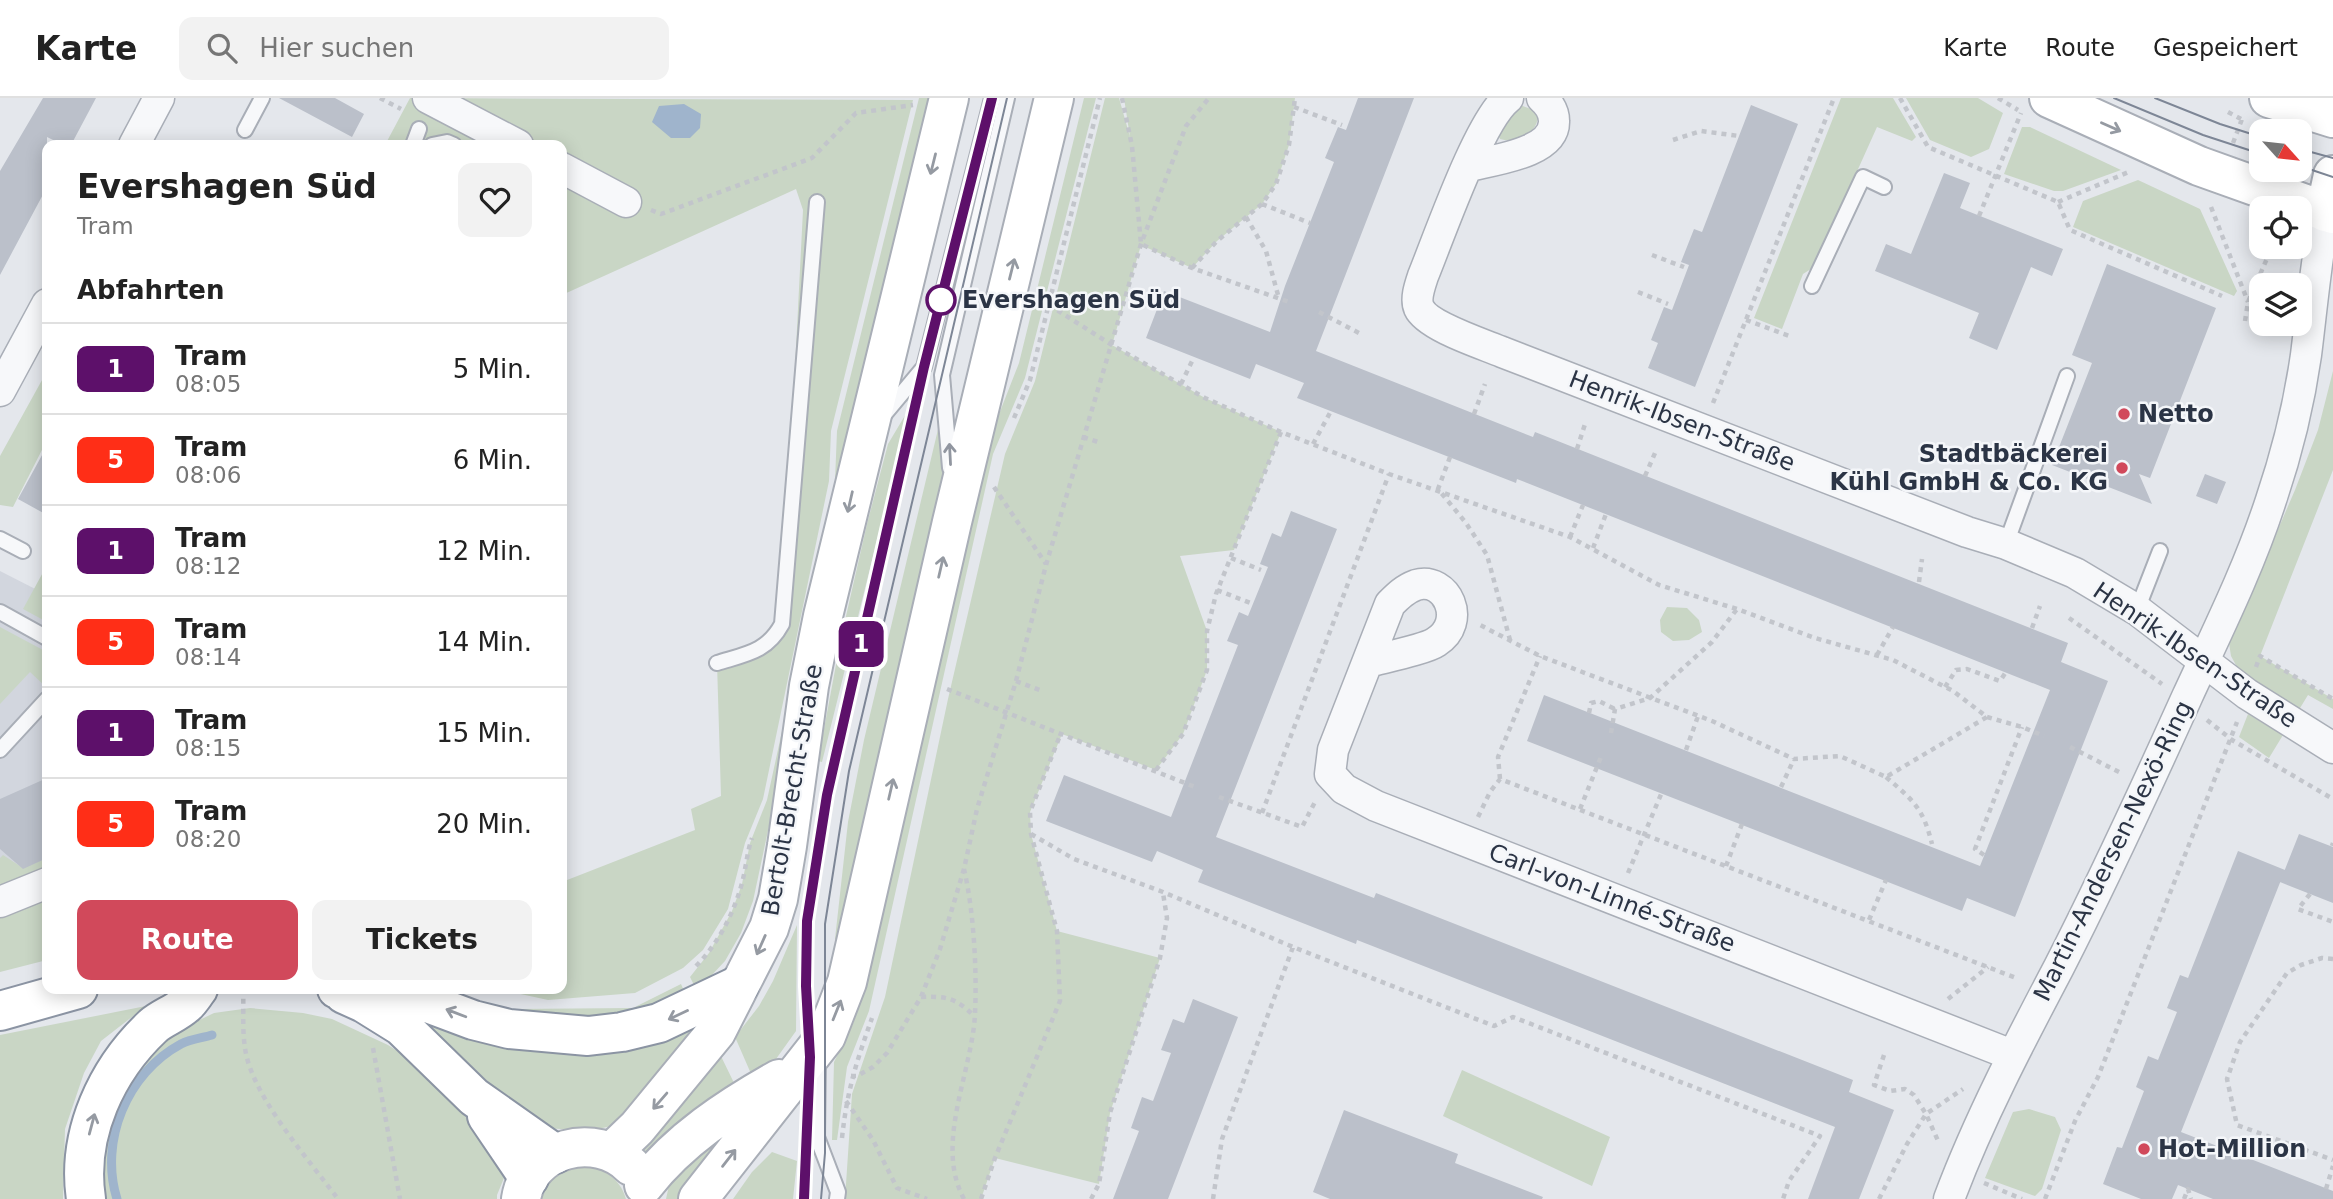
<!DOCTYPE html>
<html lang="de">
<meta charset="utf-8">
<style>
:root{--surface:#fff;--page:#f2f2f2;--text:#222;--muted:#767676;--line:#e0e0e0;--accent:#d1495b}
body{margin:0;font-family:"DejaVu Sans",sans-serif;background:var(--page);color:var(--text);height:100vh;display:flex;flex-direction:column;font-size:26px;white-space:nowrap}
*{box-sizing:border-box;margin:0}
p{font-size:23px;color:var(--muted)}
.icon{flex:none;width:38px;height:38px;fill:none;stroke:currentColor;stroke-width:2;stroke-linecap:round;stroke-linejoin:round}
.map{position:relative;flex:1;overflow:hidden}
.sheet{position:absolute;left:42px;top:42px;width:525px;height:854px;display:flex;flex-direction:column;background:var(--surface);border-radius:14px;box-shadow:0 4px 18px #0003}
.sheet>*{flex:none}
.badge{padding:0 14px;border-radius:10px;font-size:24px;line-height:46px}
.needle{width:46px;rotate:117deg}
.fabs{position:absolute;left:2249px;top:21px;display:grid;gap:14px}
.fabs a{display:grid;place-items:center;width:63px;height:63px;border-radius:14px;background:var(--surface);box-shadow:0 4px 18px #0003;font-size:35px}
.map>.badge{position:absolute;translate:-50% -50%;box-shadow:0 0 0 4px #fff}
h2{padding:0 35px;font-size:26px;line-height:63px}
.round{display:grid;place-items:center;flex:none;width:74px;height:74px;border-radius:14px;background:var(--page)}
.head{display:flex;align-items:center;justify-content:space-between;height:119px;padding:0 35px}
h1{font-size:33px;font-weight:700;line-height:52px}
.primary-button{display:flex;gap:14px;margin-top:auto;padding:14px 35px}
.primary-button a{flex:1;height:80px;border-radius:14px;background:var(--accent);color:#fff;font-size:28px;font-weight:700;line-height:80px;text-align:center}
.primary-button a+a{background:var(--page);color:var(--text)}
ul{padding:0;list-style:none}
li{display:flex;align-items:center;gap:21px;height:91px;padding:0 35px;border-top:2px solid var(--line)}
li div{flex:1}
li b{display:block;font-size:26px}
li em{font-style:normal}
li .badge{min-width:77px;font-weight:700;text-align:center}
header{display:flex;align-items:center;gap:42px;box-sizing:border-box;height:98px;padding:0 35px;background:var(--surface);border-bottom:2px solid var(--line)}
header strong{font-size:33px}
nav{display:flex;gap:38px;margin-inline-start:auto;font-size:24px}
.search{width:490px;height:63px;background:var(--page);display:flex;align-items:center;gap:18px;box-sizing:border-box;padding:0 24px;border-radius:14px;color:var(--muted);font-size:26px}
.map>svg:first-child{display:block}
</style>
<header>
<strong>Karte</strong>
<div class="search"><svg class="icon" aria-label="search" viewBox="0 0 24 24"><circle cx="10" cy="10" r="6"/><path d="M15 15l6 6"/></svg>Hier suchen</div>
<nav><a>Karte</a><a>Route</a><a>Gespeichert</a></nav>
</header>
<div class="map">
<svg width="2333" height="1101" viewBox="0 0 2333 1101">
<rect width="100%" height="100%" fill="#e4e7ec"/>
<path fill="#d2d6de" d="M0 473 47 497V775L0 793Z"/>
<path fill="#c9d6c5" d="M410 0 913 2 831 333 829 383 763 701 745 745 728 811 703 852 683 870 635 895 548 902 498 891H562V784L695 732 691 711 721 698 717 565 763 550 782 526 803 112 796 91 562 197V47H385Z
M919 0H935L851 342 835 383 837 333Z
M1084 0H1096L1025 280 993 356 869 913 847 969 837 1042H832L834 964 853 926 865 890 985 352 1019 265Z
M1105 0H1119L1130 39 1124 0H1295L1289 47 1276 86 1262 106 1217 143 1192 170 1141 147 1112 247 1205 300 1281 334 1234 452 1180 458 1207 533V572L1183 636 1156 672 1062 636 1030 714 1031 736 1057 833 1160 860 1110 1015 1099 1086 995 1060 981 1101H845L852 996 885 899 948 601 1005 356 1035 283Z
M1841 0H1893L1916 39 1912 43 1877 29 1814 169 1803 176 1782 231 1754 220Z
M1906 0H1978L2003 15 1989 51 1971 59 1930 42Z
M1520 7 1531 11 1538 19C1536 37 1516 46 1500 41L1497 35Z
M2022 29H2030L2121 72 2063 93H2054L2004 76Z
M2138 82 2200 111 2237 193 2234 198 2073 129 2083 103Z
M47 273V342L13 409 0 407V358Z
M2333 273V372L2260 558 2333 601V611L2308 597 2297 615 2237 569 2231 558 2229 545 2295 392 2318 332Z
M910 309 822 664 818 663 841 540 867 426 888 346Z
M940 323 948 371 839 842 835 841 848 724 864 642Z
M47 467V524L23 511Z
M1667 509 1687 510 1699 522 1702 534 1689 542 1673 543 1661 534 1660 522Z
M0 529 43 552 47 557 46 589 30 574 0 606Z
M2248 616 2283 637 2269 660 2239 639Z
M784 624 779 681 753 803 741 835 725 863 697 893 690 879 709 855 732 813 742 786 750 745 767 702Z
M3 757 23 770 47 760V775L0 793V760Z
M47 802V862L0 874V820Z
M797 827 796 933 776 961 752 978 735 939 759 908 773 883Z
M681 886 687 900 599 924 511 913V911L633 910Z
M399 901 464 929 702 922 625 1025 589 1033 546 1030 524 1018 435 933Z
M146 908 101 943 84 975 65 1031 63 1101H0V937Z
M250 910 303 915 332 921 388 947 431 975 493 1053 504 1080 497 1097V1101H101L103 1038 122 991 154 944 214 915Z
M717 950 736 989 642 1058 634 1052Z
M1462 972 1610 1039 1592 1088 1443 1018Z
M748 1009 691 1101H666L671 1078Z
M2029 1011 2055 1019 2061 1032 2042 1091 2035 1098 1985 1080 2013 1014Z
M772 1054 797 1063 793 1101H733L752 1074Z
M580 1067C601 1069 620 1079 626 1101H539C548 1081 559 1072 580 1067Z"/>
<path fill="#9fb4cc" d="M684 6 701 16 700 30 690 40H671L652 24 659 8Z"/>
<g fill="none" stroke-linecap="round" stroke-linejoin="round">
<path stroke="#9fb4cc" stroke-width="9" d="M117 1101C99 1043 127 975 181 946 190 941 202 940 212 937"/>
</g>
<path fill="#bbc0ca" d="M43 0H96L71 47H63L47 39V89L0 177V73Z
M279 0H335L364 16 352 39Z
M1358 0H1414L1316 253 1533 339 1535 334 2068 545 2061 564 2108 583 2015 819 1967 800 1962 813 1527 643 1544 597 1980 768 2050 592 1517 381 1516 385 1297 300 1304 285 1256 266 1250 281 1146 240 1164 193 1270 234 1285 188 1334 64 1325 60 1338 29 1346 32Z
M1751 7 1798 26 1695 289 1648 270 1658 245 1651 242 1664 209 1672 212 1689 167 1681 164 1694 131 1702 134Z
M1944 75 1970 85 1960 110 2063 151 2052 178 2031 169 1997 252 1969 240 1979 215 1875 173 1886 146 1911 156Z
M2107 166 2216 210 2150 380 2139 376 2152 406 2052 367 2092 265 2072 257Z
M47 348V417L18 401Z
M2205 376 2226 384 2217 406 2196 398Z
M1291 413 1337 431 1216 739 1374 800 1376 795 1853 982 1849 994 1894 1012 1859 1101H1808L1835 1029 1357 842 1356 846 1198 784 1203 772 1157 753 1152 764 1046 723 1064 677 1171 719 1238 547 1227 543 1239 514 1248 518 1268 469 1260 466 1272 435 1281 439Z
M47 680V760L23 771 0 751V701Z
M2299 736 2333 749V805L2280 784Z
M2238 753 2285 772 2181 1034 2333 1093V1101H2213L2178 1087 2172 1101H2141L2103 1086 2117 1049 2122 1050 2144 993 2136 989 2148 958 2158 962 2177 914 2167 910 2180 877 2188 880Z
M1193 901 1238 919 1168 1101H1113L1139 1033 1131 1030 1142 999 1153 1003 1171 955 1161 952 1173 921 1184 925Z
M1344 1012 1458 1056 1455 1065 1543 1099 1542 1101H1330L1313 1094Z"/>
<g fill="none" stroke-linecap="round" stroke-linejoin="round">
<g stroke="#a9aeb7" stroke-width="18">
<path id="service" d="M245 32 262 0
M413 47 419 31
M432 47 447 44 454 47
M1812 188 1863 79 1884 89
M883 318 924 269 992 0
M950 370 942 277 1007 0
M0 441 23 453
M2006 446 2067 278
M2137 512 2160 453
M0 514 47 540
M717 565C746 556 767 554 782 526L817 104
M0 652 47 601
M818 963 817 1039 838 1094 837 1101"/>
</g>
<g stroke="#a9aeb7" stroke-width="33">
<path id="minor" d="M428 0 518 47
M1508 0C1479 23 1439 139 1423 178 1420 187 1415 201 1419 210 1427 228 1483 246 1502 254L1967 434 2006 446 2075 475 2137 512 2247 596 2333 650
M134 47 159 0
M1469 68C1493 62 1555 55 1554 23 1554 13 1549 6 1542 0
M562 70 626 104
M0 293 47 206
M1368 564C1382 560 1426 551 1436 544 1468 524 1447 478 1416 487 1405 491 1398 498 1390 506L1333 652 1330 676 1344 691 1376 708 2012 957
M0 804 47 785
M1949 1101C1979 1021 2019 945 2059 869 2104 781 2146 690 2187 599 2217 534 2249 470 2271 402 2287 355 2299 306 2306 257 2312 209 2316 162 2325 114"/>
</g>
<g stroke="#a9aeb7" stroke-width="42">
<path id="secondary" d="M2049 0 2199 68 2333 116
M2269 0 2333 20
M2325 114 2333 77
M612 1054 637 1030 716 934 769 830 778 801 787 748 809 588 823 518 949 0
M644 1087C679 1042 729 1009 779 981
M521 1101C529 1049 596 1033 631 1068
M698 1101 826 938 847 884 952 424 1054 0"/>
</g>
<g stroke="#8b94a3" stroke-width="42">
<path id="trunk" d="M337 891 401 895 473 922 509 931 588 938 622 934 659 925 739 887
M344 896 364 905 401 928 474 999 555 1056
M0 913 78 891
M487 1018 529 1080
M86 1101C76 1036 107 971 153 928 162 920 175 916 185 907 190 903 194 896 198 891"/>
</g>
<path stroke="#c2c5cb" stroke-width="4.5" stroke-dasharray="5 5" stroke-linecap="butt" d="M380 0 401 11
M1122 0 1132 48 1141 146 1192 170 1292 205
M1900 0 1928 49 2058 104 2070 132 2222 198
M1998 0 2018 12
M1294 9 1342 27
M2228 14 2241 21
M1673 42 1701 33 1739 38
M2233 45 2242 21
M2058 104 2131 73
M1262 106 1310 125
M2211 109 2248 204
M651 112 661 116 812 60 856 15 913 7
M1979 118 2021 15
M1246 119 1266 153 1278 197
M1652 157 1684 169
M1192 170 1217 143 1262 106 1276 86 1289 47 1295 0
M1638 194 1668 206
M1049 207 1112 247 1205 300 1281 334 1389 376 1570 439 1659 487 1737 511 1815 540 1893 562 1953 593 1987 619 1886 679 1840 658 1794 661 1712 623 1540 558 1480 527
M1319 214 1359 235
M1746 222 1792 239
M2245 223 2248 204 2272 149
M1181 286 1194 259
M1713 305 1834 0
M1474 316 1485 286
M1014 320 1030 282 1100 0
M1083 339 1101 345
M1313 346 1331 313
M1577 351 1585 326
M1450 359 1438 391 1466 425 1487 457 1510 542
M1645 378 1655 355
M994 389 1046 466
M1570 439 1583 407
M1593 450 1606 416
M1231 460 1261 472
M1919 484 1922 461
M1217 492 1253 506
M2069 520 2162 586
M2032 530 2040 508
M1877 557 1893 529
M2256 569 2260 558 2333 601
M1016 583 1042 593
M1945 589 1956 572 1967 571 2000 583 2006 574
M947 591 1195 689
M1589 615 1591 605 1599 603 1615 611
M1987 619 2022 629 2044 638
M2207 622 2232 642 2333 701
M1611 635 1615 611 1650 600 1712 544 1737 511
M2070 649 2123 676
M1686 652 1698 618
M1156 672 1183 636 1207 572V533L1216 496 1281 334
M1886 679C1914 703 1923 710 1932 746
M1500 681 1498 659 1540 558
M1781 689 1794 661
M1219 699 1302 729 1316 702
M1580 711 1601 659
M1262 715 1389 376
M1478 719 1490 694 1500 681 2016 880
M1031 736 1074 761 1163 794 1293 849 1494 928 1513 919 1820 1038 1789 1083 1783 1101
M2332 748 2333 745
M1984 757 1975 751 2022 629
M1726 768 1742 726
M1628 775 1662 694
M2310 796 2298 811 2333 824
M1869 822 1886 782
M2333 861 2322 860 2301 867 2287 875 2240 944 2227 981 2237 1027 2333 1062
M696 868C718 846 734 815 742 785 746 770 747 754 752 740
M243 891C244 910 242 931 245 950 251 997 309 1062 338 1101
M921 899C947 898 956 900 974 918
M1948 901 1988 869
M373 950 400 1101
M1884 957 1874 987 1890 993 1905 991 1914 997 1926 1016 1939 1045
M851 978H857L873 969 887 955 921 899 940 851 964 771 977 711 1016 583 1046 467 1141 146 1186 28 1209 0
M846 1003 873 1042 897 1090 927 1101
M842 1040C847 993 856 965 872 920
M1984 1085 2022 1101
M2326 1091 2333 1068
M964 1101C934 1046 972 975 975 916 977 873 974 814 964 771
M981 1101 995 1060 1060 903 1057 833 1031 736 1030 714 1061 635
M1091 1101 1099 1086 1110 1015 1160 860 1167 820 1163 795
M1213 1101 1222 1041 1293 849
M1879 1101 1907 1046 1926 1016 1963 991
M2045 1101 2075 1023 2098 979 2237 624
M2184 1101 2188 1091 2191 1101"/>
<use href="#service" stroke="#f7f8fa" stroke-width="14"/>
<use href="#minor" stroke="#f7f8fa" stroke-width="30"/>
<use href="#secondary" stroke="#fff" stroke-width="38"/>
<use href="#trunk" stroke="#fff" stroke-width="38"/>
<path stroke="#7d8696" stroke-width="2" d="M2114 0 2203 37 2261 56
M2155 0 2220 26 2261 39
M2300 51 2333 60
M2300 68 2333 79
M804 1101 810 959 805 888 807 823 827 697 924 269 992 0
M821 1101 825 1055V826L849 673 1007 0"/>
</g>
<defs><path id="oneway-shaft" d="M-6 0H5M1.5-3L5.5 0L1.5 3" fill="none" stroke-width="1.6" stroke-linecap="round" stroke-linejoin="round" transform="scale(1.75)"/></defs>
<g stroke="#959aa2">
<use href="#oneway-shaft" transform="translate(2111 29) rotate(24)"/>
<use href="#oneway-shaft" transform="translate(933 66) rotate(104)"/>
<use href="#oneway-shaft" transform="translate(1012 171) rotate(-76)"/>
<use href="#oneway-shaft" transform="translate(850 404) rotate(103)"/>
<use href="#oneway-shaft" transform="translate(941 469) rotate(-77)"/>
<use href="#oneway-shaft" transform="translate(891 691) rotate(-77)"/>
<use href="#oneway-shaft" transform="translate(761 847) rotate(114)"/>
<use href="#oneway-shaft" transform="translate(837 912) rotate(-68)"/>
<use href="#oneway-shaft" transform="translate(456 915) rotate(-159)"/>
<use href="#oneway-shaft" transform="translate(678 917) rotate(155)"/>
<use href="#oneway-shaft" transform="translate(660 1003) rotate(131)"/>
<use href="#oneway-shaft" transform="translate(92 1026) rotate(-75)"/>
<use href="#oneway-shaft" transform="translate(729 1060) rotate(-52)"/>
</g>
<use stroke="#9196a0" href="#oneway-shaft" transform="translate(950 356) rotate(-93)"/>
<g fill="none" stroke-linecap="round" stroke-linejoin="round">
<g stroke="#fff" stroke-width="16">
<path id="line" d="M804 1101 810 959 806 888 807 823 827 697 924 269 992 0"/>
</g>
<use href="#line" stroke="#5d106a" stroke-width="10"/>
</g>
<circle fill="#fff" stroke="#5d106a" stroke-width="3.5" cx="941" cy="202" r="14"/>
<g fill="#d1495b" stroke="#f4f6f9" stroke-width="2.5">
<circle cx="2124" cy="316" r="7"/>
<circle cx="2122" cy="370" r="7"/>
<circle cx="2144" cy="1051" r="7"/>
</g>
<g text-anchor="middle" stroke-width="5" stroke-linejoin="round" paint-order="stroke">
<g font-size="24" font-weight="bold" fill="#2b3445" stroke="#f4f6f9" text-anchor="start">
<text x="962" y="210">Evershagen Süd</text>
</g>
<g font-size="24" font-weight="bold" fill="#2b3445" stroke="#f4f6f9" text-anchor="start">
<text x="2138" y="324">Netto</text>
<text x="2108" y="364" text-anchor="end">Stadtbäckerei<tspan x="2108" dy="28">Kühl GmbH &amp; Co. KG</tspan></text>
<text x="2158" y="1059">Hot-Million</text>
</g>
<g font-size="24" fill="#2b3445" stroke="#f4f6f9">
<text transform="translate(1682 323) rotate(21)" y="8">Henrik-Ibsen-Straße</text>
<text transform="translate(2195 557) rotate(34)" y="8">Henrik-Ibsen-Straße</text>
<text transform="translate(792 692) rotate(-80)" y="8">Bertolt-Brecht-Straße</text>
<text transform="translate(2113 753) rotate(-64)" y="8">Martin-Andersen-Nexö-Ring</text>
<text transform="translate(1612 800) rotate(21)" y="8">Carl-von-Linné-Straße</text>
</g>
</g>
</svg>
<div class="fabs">
<a><svg class="needle" viewBox="-14 -14 28 28"><path d="M0-13l5 13h-10z" fill="#e53935"/><path d="M0 13l5-13h-10z" fill="#767676"/></svg></a>
<a><svg class="icon" aria-label="locate" viewBox="0 0 24 24"><circle cx="12" cy="12" r="6"/><path d="M12 2v4M12 18v4M2 12h4M18 12h4"/></svg></a>
<a><svg class="icon" aria-label="layers" viewBox="0 0 24 24"><path d="M12 4l9 5-9 5-9-5zM3 14l9 5 9-5"/></svg></a>
</div>
<b class="badge" style="left:861px;top:546px;background:#5d106a;color:#fff">1</b>
<section class="sheet">
<div class="head"><div><h1>Evershagen Süd</h1><p>Tram</p></div><a class="round"><svg class="icon" aria-label="heart" viewBox="0 0 24 24"><path d="M12 20l-8-8c-3-5 5-10 8-4 3-6 11-1 8 4z"/></svg></a></div>
<h2>Abfahrten</h2>
<ul>
<li><span class="badge" style="background:#5d106a;color:#fff">1</span><div><b>Tram</b><p>08:05</p></div><em>5 Min.</em></li>
<li><span class="badge" style="background:#ff2e17;color:#fff">5</span><div><b>Tram</b><p>08:06</p></div><em>6 Min.</em></li>
<li><span class="badge" style="background:#5d106a;color:#fff">1</span><div><b>Tram</b><p>08:12</p></div><em>12 Min.</em></li>
<li><span class="badge" style="background:#ff2e17;color:#fff">5</span><div><b>Tram</b><p>08:14</p></div><em>14 Min.</em></li>
<li><span class="badge" style="background:#5d106a;color:#fff">1</span><div><b>Tram</b><p>08:15</p></div><em>15 Min.</em></li>
<li><span class="badge" style="background:#ff2e17;color:#fff">5</span><div><b>Tram</b><p>08:20</p></div><em>20 Min.</em></li>
</ul>
<div class="primary-button"><a>Route</a><a>Tickets</a></div>
</section>
</div>
